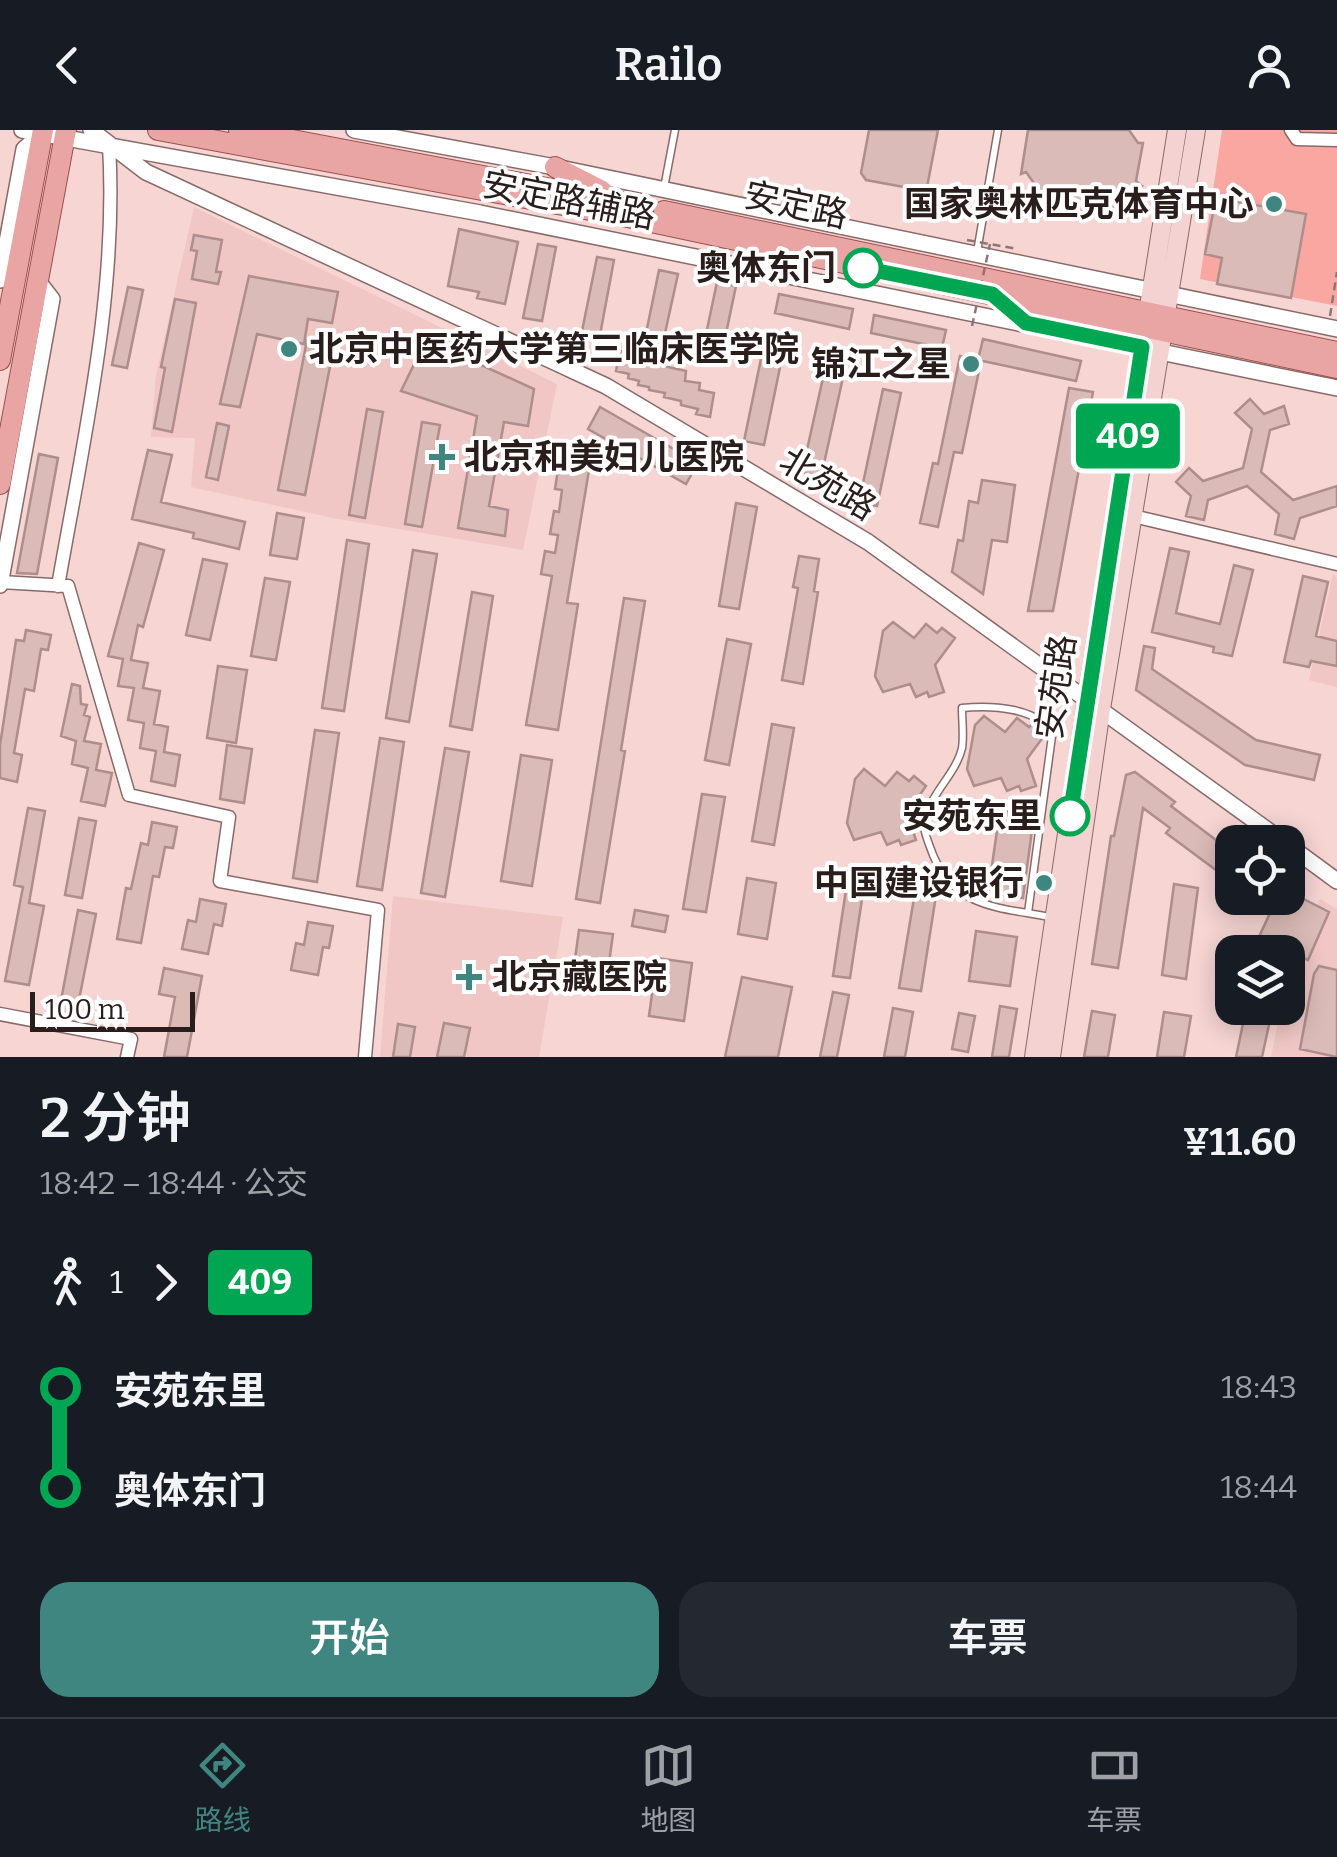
<!DOCTYPE html>
<html lang="zh">
<meta charset="utf-8">
<style>
:root{--surface:#171b24;--page:#242831;--text:#f1f3f6;--muted:#9ea1a6;--line:#363941;--accent:#408680}
body{margin:0;font-family:Bitter,"Noto Sans SC",serif;background:var(--page);color:var(--text);height:100vh;display:flex;flex-direction:column;font-size:38px;white-space:nowrap}
*{box-sizing:border-box;margin:0}
p{font-size:32px;color:var(--muted)}
.icon{flex:none;width:55px;height:55px;fill:none;stroke:currentColor;stroke-width:2;stroke-linecap:round;stroke-linejoin:round}
.map{position:relative;height:927px;overflow:hidden}
.details{display:flex;flex-direction:column;background:var(--surface);flex:1}
.details>*{flex:none}
.badge{padding:0 20px;border-radius:8px;font-size:35px;line-height:65px}
.tools{position:absolute;left:1215px;top:695px;display:grid;gap:20px}
.tools a{display:grid;place-items:center;width:90px;height:90px;border-radius:20px;background:var(--surface);box-shadow:0 5px 25px #0003;font-size:50px}
.scale{position:absolute;left:30px;bottom:25px;width:165px;box-sizing:border-box;padding-left:10px;border:5px solid #2a1e1d;border-top:0;font-size:28px;line-height:35px;white-space:nowrap;color:#2a1e1d;-webkit-text-stroke:8px #fff;paint-order:stroke}
.map>.badge{position:absolute;translate:-50% -50%;box-shadow:0 0 0 5px #fff}
.legs{display:flex;align-items:center;gap:15px;height:110px;padding:0 40px;font-size:32px}
.legs p{margin-inline-start:auto}
.head{display:flex;align-items:center;justify-content:space-between;height:170px;padding:0 40px}
h1{font-size:55px;font-weight:600;line-height:75px}
.action{display:flex;gap:20px;margin-top:auto;padding:20px 40px}
.action a{flex:1;height:115px;border-radius:30px;background:var(--accent);color:#fff;font-size:40px;font-weight:600;line-height:115px;text-align:center}
.action a+a{background:var(--page);color:var(--text)}
ul{padding:0 40px;list-style:none}
li{display:flex;align-items:center;gap:35px;height:100px;font-size:38px}
li i{display:grid;place-items:center;width:15px;height:100%;margin:0 12px;background:currentColor}
li i::after{content:'';width:25px;height:25px;margin:-12px;border:8px solid;border-radius:50%;background:var(--surface)}
li p{margin-inline-start:auto}
li:first-child i{background:linear-gradient(#0000 50%,currentColor 0)}
li:last-child i{background:linear-gradient(currentColor 50%,#0000 0)}
header{display:flex;justify-content:space-between;align-items:center;height:130px;padding:0 40px;background:var(--surface);font-size:45px;font-weight:600}
.tabs{display:flex;justify-content:space-around;align-items:center;height:140px;border-top:2px solid var(--line);background:var(--surface);font-size:28px;color:var(--muted)}
.tabs a{display:grid;justify-items:center;gap:5px}
.tabs .on{color:var(--accent)}
.map>svg:first-child{display:block}
</style>
<header><svg class="icon" aria-label="back" viewBox="0 0 24 24"><path d="M15 5l-7 7 7 7"/></svg>Railo<svg class="icon" aria-label="person" viewBox="0 0 24 24"><circle cx="12" cy="8" r="4"/><path d="M4 21q1-7 8-7t8 7"/></svg></header>
<div class="map">
<svg width="1337" height="927" viewBox="0 0 1337 927">
<rect width="100%" height="100%" fill="#f6d5d3"/>
<path fill="#f0c7c4" d="M194 77 557 254 523 420 333 388 191 357 195 308 151 307 156 245Z
M1333 444 1337 448V557L1309 550Z
M393 766 563 787 539 927H380Z
M1320 769 1337 779V927H1271L1281 878H1288V840Z"/>
<path fill="#faa6a1" d="M1222 0H1337V176L1200 149Z"/>
<path fill="#dbbbb8" stroke="#ad8e8c" stroke-width="2.5" d="M869 0H938L927 57 920 60 866 50 861 43Z
M1028 0H1129L1138 13H1143L1136 51 1142 56 1106 81 1107 87 1054 81 1026 42 1021 44Z
M1216 68 1306 84 1291 168 1217 154 1222 128 1205 124Z
M459 99 518 112 505 174 477 168 479 162 448 156Z
M194 105 222 110 216 142H221L218 154 192 149 197 121 191 120Z
M538 114 556 117 542 191 523 188Z
M597 127 614 130 600 205 582 201Z
M659 140 678 144 662 217 644 213Z
M249 146 338 162 332 193 308 189 304 214 257 204 240 277 220 274Z
M717 152 736 156 720 232 701 228Z
M128 157 143 160 127 238 112 235Z
M779 164 853 179 849 199 775 183Z
M175 169 196 173 172 302 154 298 165 238 161 237Z
M874 185 946 200 942 218 871 203Z
M983 209 1081 231 1076 251 978 230Z
M307 210 334 216 305 365 278 360Z
M426 210 534 259 528 296 504 292 489 376 508 380 505 406 458 398 477 286 401 261Z
M764 214 784 218 764 315 744 311Z
M620 221 633 223V229L686 241 685 251 700 253 699 260 714 263 710 287 696 284 698 279 681 275V271L664 267 665 263 649 260V257L638 255 639 251 628 248 629 244 616 241Z
M960 226 981 231 962 323 954 322 938 397 920 393 933 333 938 334Z
M827 230 846 234 821 347 802 342Z
M1069 258 1093 262 1053 481H1028Z
M883 259 901 263 877 376 859 372Z
M1250 269 1264 284 1284 276 1289 294 1270 300 1261 342 1293 370 1337 356V376L1300 388 1294 409 1275 404 1279 384 1247 356 1208 370 1204 390 1186 386 1191 366 1176 352 1189 338 1203 351 1243 338 1252 299 1235 283Z
M600 277 698 333 686 354 588 299Z
M367 279 383 282 365 388 349 385Z
M422 292 440 295 422 397 405 394Z
M217 293 229 296 218 350 206 347Z
M148 320 172 325 161 372 245 392 239 419 193 408 194 403 132 389Z
M39 324 58 328 37 444 17 443Z
M567 325 591 328 567 473 578 474 558 600 526 595 552 446 541 444 545 421 555 423 558 405 550 404 554 381 559 382 562 360 555 359 559 333 566 334Z
M982 350 1015 355 1007 412 992 410 983 464 952 442 958 410 963 411 969 371 978 373Z
M736 373 757 377 739 479 719 476Z
M277 383 304 388 297 429 270 425Z
M347 410 369 414 344 581 322 578Z
M139 413 164 420 143 497 138 495 131 530 148 533 143 558 160 561 154 594 168 597 164 622 180 625 175 656 151 651 156 621 140 618 144 593 128 590 134 558 118 556 123 529 108 526Z
M1170 418 1189 422 1176 483 1220 494 1234 435 1253 440 1232 526 1213 522 1214 517 1152 502Z
M413 420 437 424 409 592 386 588Z
M799 426 819 429 814 461 818 462 803 554 782 550 798 458 793 457Z
M203 429 227 434 210 510 186 505Z
M1303 446 1328 452 1316 506 1337 511V536L1311 531 1309 537 1284 532Z
M265 448 290 452 276 530 251 526Z
M472 462 493 466 472 600 450 596Z
M624 468 645 471 621 620 625 621 600 773 576 769Z
M893 492 914 508 926 494 937 503 942 498 955 508 935 535 944 562 929 567 927 562 916 567 910 554 883 562 875 546 883 501Z
M26 500 51 505 48 520 41 519 34 561 25 559 14 623 22 625 17 652 0 648V615L16 510 24 511Z
M727 509 751 514 729 635 705 630Z
M1144 516 1155 518 1152 539 1256 610 1320 625 1314 650 1245 635 1136 560Z
M218 536 247 540 236 613 207 608Z
M72 554 80 556 81 574 87 575 84 585 90 587 84 611 101 614 96 640 112 643 105 676 81 671 88 638 72 634 76 611 61 606Z
M984 586 1005 602 1017 588 1029 597 1032 594 1041 601 1044 606 1027 629 1036 656 1021 661 1019 656 1007 661 1001 648 974 656 967 639 975 595Z
M772 594 794 598 774 715 752 711Z
M315 600 339 603 317 752 293 748Z
M380 608 404 612 382 760 357 756Z
M227 615 252 619 244 673 220 669Z
M445 618 469 622 445 767 421 763Z
M521 625 552 630 532 756 501 751Z
M864 639 885 656 897 642 909 651 914 646 926 656 907 683 916 710 901 715 899 710 887 715 881 702 854 710 847 693 855 649Z
M1135 642 1175 672 1171 676 1232 722V752L1166 703 1170 698 1143 678 1118 838 1092 834 1111 706H1114L1126 645Z
M702 664 725 667 706 782 683 779Z
M28 678 45 681 29 773 44 776 29 855 5 851 23 757 14 755Z
M1000 680 1034 685 1023 768 988 763Z
M79 688 96 691 82 768 65 765Z
M152 692 177 697 173 718 165 717 159 747 153 746 141 813 117 809 126 758 131 759 141 713 148 715Z
M849 740 866 743 850 848 833 846Z
M747 748 776 753 767 809 738 804Z
M1174 754 1198 758 1186 849 1162 845Z
M916 756 937 759 921 861 899 858Z
M1288 761 1329 782 1308 830 1281 818 1278 822H1252L1277 768H1288Z
M200 769 226 774 222 796 214 794 208 824 182 819 188 790 196 792Z
M78 780 96 784 76 885 59 881Z
M635 780 668 786 665 802 632 796Z
M308 792 333 796 329 818 323 817 318 845 291 840 296 813 304 815Z
M579 800 613 804 606 855 572 851Z
M976 801 1017 807 1010 856 969 851Z
M657 828 692 833 684 891 649 886Z
M1319 836 1337 840V927L1300 919 1314 844Z
M164 838 202 846 187 927H164L175 867 159 864Z
M742 847 792 857 778 927H725Z
M833 862 849 865 837 927H820Z
M1000 876 1017 879 1009 927H992Z
M893 878 913 882 905 927H884Z
M1092 881 1115 885 1108 927H1084Z
M1164 882 1191 886 1184 927H1157Z
M959 883 975 886 968 922 952 919Z
M1245 884 1270 890 1262 927H1236Z
M444 893 470 898 464 927H437Z
M398 894 415 897 410 927H393Z"/>
<g fill="none" stroke-linecap="round" stroke-linejoin="round">
<g stroke="#886b69" stroke-width="9">
<path id="service" d="M664 58 675 0
M977 122 998 0
M1028 783 1052 606C1041 577 990 575 962 578 962 591 964 606 962 618 956 645 927 666 924 695 924 704 930 716 933 725 956 779 999 777 1050 787"/>
</g>
<g stroke="#886b69" stroke-width="15">
<path id="minor" d="M1291 0 1297 9 1337 10
M1133 386 1337 434
M1 452 68 456 129 665 229 687 220 751 378 780 365 927
M58 456C83 312 118 162 109 15
M0 884 131 909 127 927"/>
</g>
<g stroke="#886b69" stroke-width="18">
<path id="tertiary" d="M22 0 480 83 1337 258
M91 0 146 42 606 256 868 412 1284 712
M354 0 555 37 1337 199
M0 150 24 19 42 3
M0 455 52 169 38 151
M1288 715 1337 751"/>
</g>
<g stroke="#886b69" stroke-width="20">
<path id="secondary" d="M1034 927 1087 568 1177 0
M1051 927 1101 579 1196 0"/>
</g>
<g stroke="#9d4f4d" stroke-width="22">
<path id="primary" d="M158 0 623 86 1337 238
M239 0 621 72
M555 37 602 61
M664 81 1337 222
M0 230 43 0
M0 354 66 0"/>
</g>
<path stroke="#8c7675" stroke-width="2.5" stroke-dasharray="8 5" stroke-linecap="butt" d="M1330 186 1337 142"/>
<use href="#service" stroke="#fff" stroke-width="6"/>
<use href="#minor" stroke="#fff" stroke-width="12"/>
<use href="#tertiary" stroke="#fff" stroke-width="15"/>
<use href="#secondary" stroke="#f4d2d1" stroke-width="18"/>
<use href="#primary" stroke="#e9a5a4" stroke-width="20"/>
<path stroke="#8c7675" stroke-width="2.5" stroke-dasharray="8 5" stroke-linecap="butt" d="M967 110 1018 119
M972 196 990 114"/>
</g>
<g fill="none" stroke-linecap="round" stroke-linejoin="round">
<g stroke="#fff" stroke-width="22">
<path id="line-1" d="M863 138 992 164 1026 193 1142 217 1070 686"/>
</g>
<use href="#line-1" stroke="#00a651" stroke-width="15"/>
</g>
<g fill="#408680" stroke="#fff" stroke-width="4">
<circle cx="1274" cy="74" r="10"/>
<circle cx="289" cy="219" r="10"/>
<circle cx="971" cy="234" r="10"/>
<path d="M437 312h10v10h10v10h-10v10h-10v-10h-10v-10h10z"/>
<circle cx="1044" cy="753" r="10"/>
<path d="M464 832h10v10h10v10h-10v10h-10v-10h-10v-10h10z"/>
</g>
<g fill="#fff" stroke="#00a651" stroke-width="5">
<circle cx="863" cy="138" r="18"/>
<circle cx="1070" cy="686" r="18"/>
</g>
<g text-anchor="middle" stroke-width="8" stroke-linejoin="round" paint-order="stroke">
<g font-size="35" fill="#2a1e1d" stroke="#fff">
<text transform="translate(569 70) rotate(11)" y="12">安定路辅路</text>
<text transform="translate(796 75) rotate(12)" y="12">安定路</text>
<text transform="translate(828 354) rotate(31)" y="12">北苑路</text>
<text transform="translate(1056 557) rotate(-82)" y="12">安苑路</text>
</g>
<g font-size="35" font-weight="bold" fill="#2a1e1d" stroke="#fff" text-anchor="end">
<text x="1254" y="86">国家奥林匹克体育中心</text>
<text x="309" y="231" text-anchor="start">北京中医药大学第三临床医学院</text>
<text x="951" y="246">锦江之星</text>
<text x="464" y="339" text-anchor="start">北京和美妇儿医院</text>
<text x="1024" y="765">中国建设银行</text>
<text x="492" y="859" text-anchor="start">北京藏医院</text>
</g>
<g font-size="35" font-weight="bold" fill="#2a1e1d" stroke="#fff" text-anchor="end">
<text x="836" y="150">奥体东门</text>
<text x="1042" y="698">安苑东里</text>
</g>
</g>
</svg>
<div class="tools">
<a><svg class="icon" aria-label="locate" viewBox="0 0 24 24"><circle cx="12" cy="12" r="6"/><path d="M12 2v4M12 18v4M2 12h4M18 12h4"/></svg></a>
<a><svg class="icon" aria-label="layers" viewBox="0 0 24 24"><path d="M12 4l9 5-9 5-9-5zM3 14l9 5 9-5"/></svg></a>
</div>
<div class="scale">100 m</div>
<b class="badge" style="left:1128px;top:306px;background:#00a651;color:#fff">409</b>
</div>
<section class="details">
<div class="head"><div><h1>2 分钟</h1><p>18:42 – 18:44 · 公交</p></div><b>¥11.60</b></div>
<div class="legs"><svg class="icon" aria-label="walk" viewBox="0 0 24 24"><circle cx="13" cy="4" r="2"/><path d="M13 8l-2 6 4 7M11 14l-3 7M7 12l3-4h3l4 4"/></svg>1<svg class="icon" aria-label="forward" viewBox="0 0 24 24"><path d="M9 5l7 7-7 7"/></svg><b class="badge" style="background:#00a651;color:#fff">409</b></div>
<ul>
<li><i style="color:#00a651"></i><b>安苑东里</b><p>18:43</p></li>
<li><i style="color:#00a651"></i><b>奥体东门</b><p>18:44</p></li>
</ul>
<div class="action"><a>开始</a><a>车票</a></div>
</section>
<nav class="tabs">
<a class="on"><svg class="icon" aria-label="directions" viewBox="0 0 24 24"><path d="M12 3l9 9-9 9-9-9zM9 14v-3h6M13 9l2 2-2 2"/></svg>路线</a>
<a><svg class="icon" aria-label="map" viewBox="0 0 24 24"><path d="M3 6l6-2 6 2 6-2v14l-6 2-6-2-6 2zM9 4v14M15 6v14"/></svg>地图</a>
<a><svg class="icon" aria-label="tickets" viewBox="0 0 24 24"><path d="M3 7h18v10H3zM15 7v10"/></svg>车票</a>
</nav>
